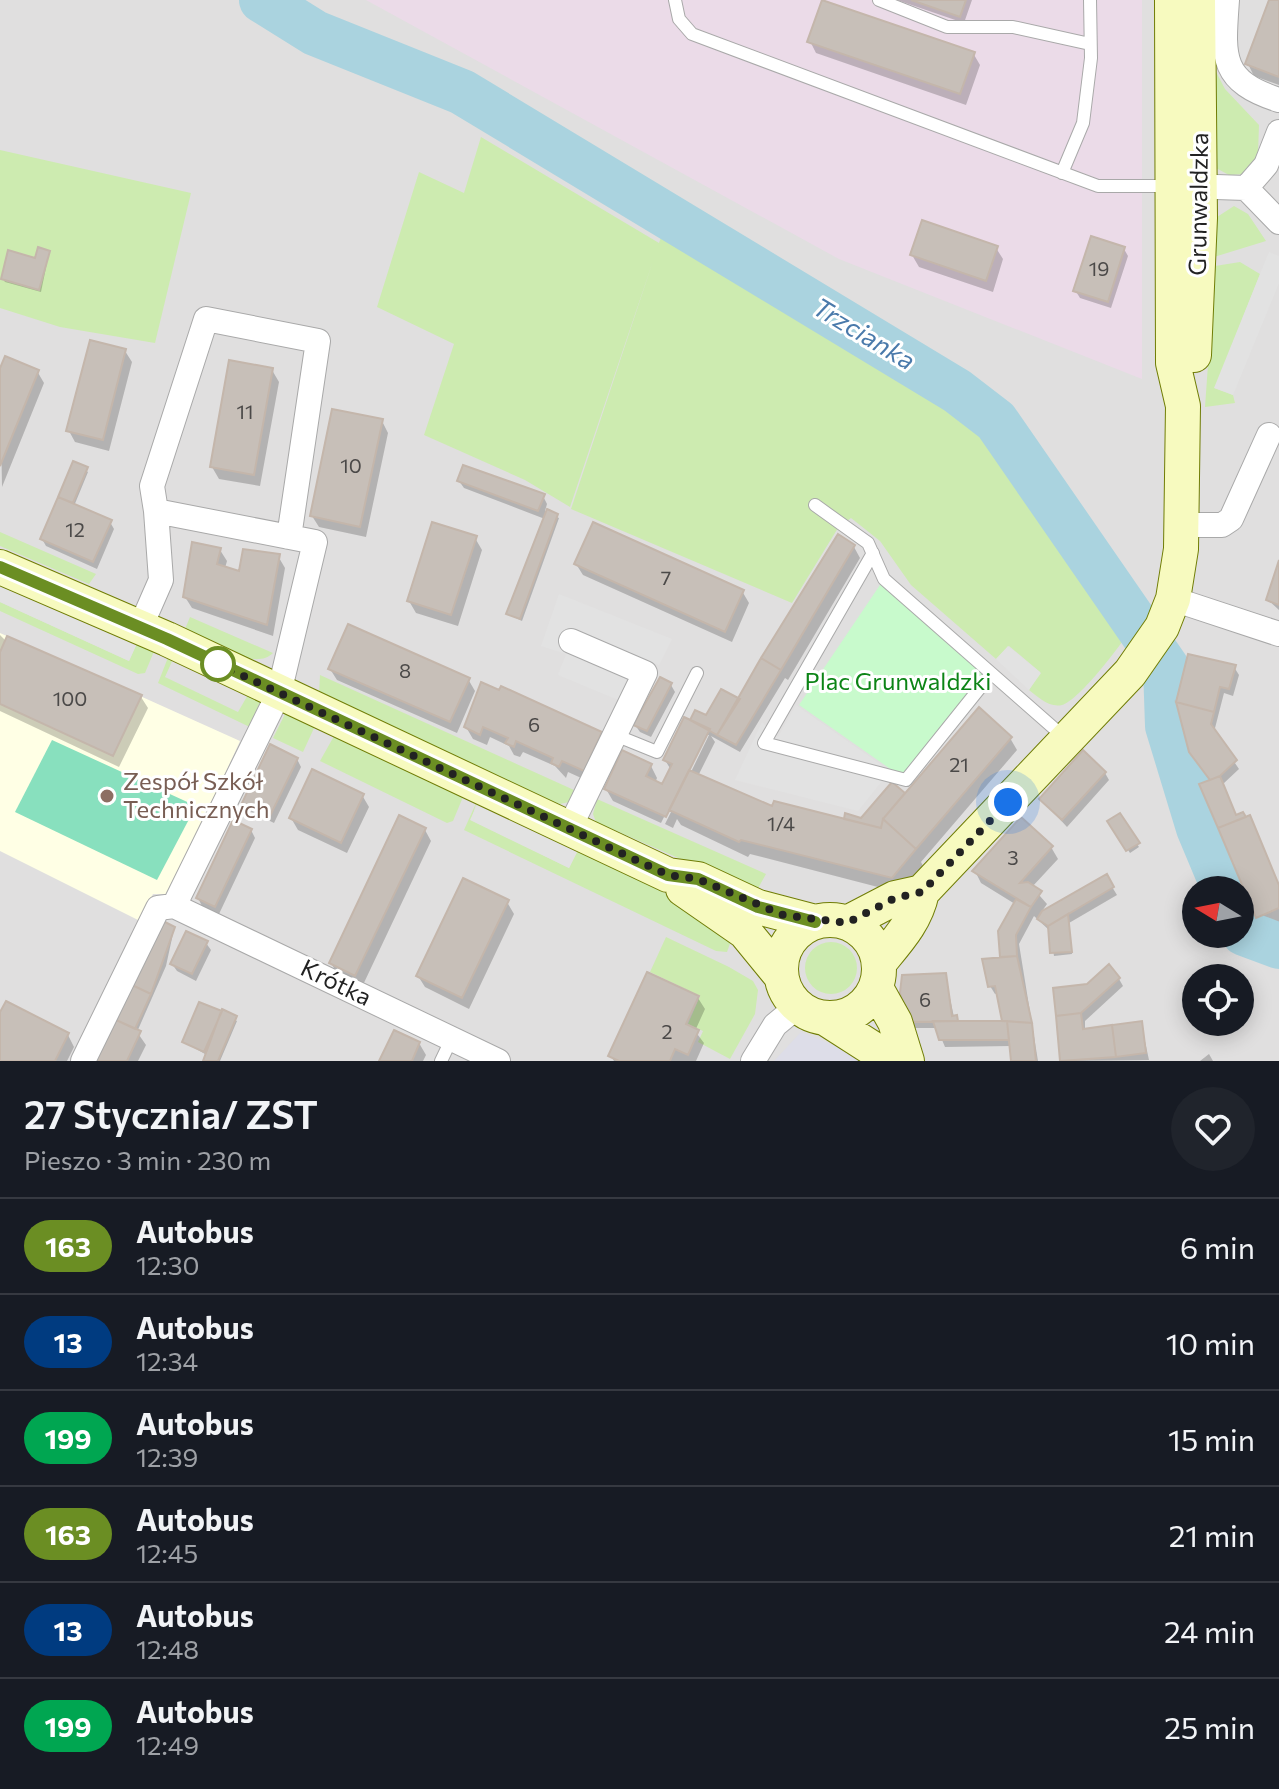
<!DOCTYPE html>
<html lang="pl">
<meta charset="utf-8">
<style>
:root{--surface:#171b24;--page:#20242c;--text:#f1f3f6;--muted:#9ea1a6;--line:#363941}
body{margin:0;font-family:Commissioner,sans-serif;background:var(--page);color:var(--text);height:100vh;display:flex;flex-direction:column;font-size:30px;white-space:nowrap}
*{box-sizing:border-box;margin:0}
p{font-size:26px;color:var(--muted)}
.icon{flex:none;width:44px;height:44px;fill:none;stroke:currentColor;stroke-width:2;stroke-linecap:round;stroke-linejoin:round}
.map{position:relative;height:1061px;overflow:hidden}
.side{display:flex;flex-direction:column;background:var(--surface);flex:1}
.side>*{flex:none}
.badge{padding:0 16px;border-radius:26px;font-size:28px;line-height:52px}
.needle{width:52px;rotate:280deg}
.controls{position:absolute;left:1182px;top:876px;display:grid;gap:16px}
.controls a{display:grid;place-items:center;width:72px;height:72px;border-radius:50%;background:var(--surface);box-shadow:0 4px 20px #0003;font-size:40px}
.you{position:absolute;width:40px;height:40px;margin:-20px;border:6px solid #fff;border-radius:50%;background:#1a73e8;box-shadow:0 0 0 12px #1a73e833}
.map>.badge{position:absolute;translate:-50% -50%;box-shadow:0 0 0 4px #fff}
.round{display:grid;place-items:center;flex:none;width:84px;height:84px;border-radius:42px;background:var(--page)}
.headline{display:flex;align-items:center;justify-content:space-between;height:136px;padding:0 24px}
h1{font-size:38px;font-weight:600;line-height:60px}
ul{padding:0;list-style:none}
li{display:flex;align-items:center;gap:24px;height:96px;padding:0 24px;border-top:2px solid var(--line)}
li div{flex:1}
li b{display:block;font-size:30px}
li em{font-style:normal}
li .badge{min-width:88px;font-weight:700;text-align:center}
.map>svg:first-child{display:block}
</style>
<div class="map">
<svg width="1279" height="1061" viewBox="0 0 1279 1061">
<rect width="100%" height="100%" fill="#f2efe9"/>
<path fill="#e0dfdf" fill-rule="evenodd" d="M0 0H1279V1061H0ZM1196 890H1240V934H1196ZM1196 978H1240V1022H1196Z"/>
<path fill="#ebdbe8" d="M366 0H1142V379L839 259Z"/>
<path fill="#ffffe5" d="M0 633 240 741 170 894H153L138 920 0 851Z"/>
<path fill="#cdebb0" d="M1215 70 1225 89 1259 125 1258 154 1245 174 1229 175 1214 167Z
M481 137 659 243 667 220 956 393 995 424 1134 625C1123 642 1080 700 1062 705 1049 708 1038 697 1029 690L1040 672 1009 646 996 659 911 585 880 541 851 518 838 528 792 603 571 509 653 261 570 507 525 480 424 435 454 344 377 307 419 172 464 193Z
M0 150 191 193 155 343 60 327 0 308Z
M1234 206 1248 214 1266 241 1214 257 1217 217Z
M1240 262 1260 274 1215 388 1233 395 1235 403 1205 407 1215 266Z
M0 532 96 574 89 584 0 546Z
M0 602 129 661 138 641 155 649 145 673 138 674 0 611Z
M190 617 273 653C253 673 206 639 185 629Z
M169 655 174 657 165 677 238 712 249 693 265 704 256 730 158 683Z
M320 675 574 790 569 802 560 804 548 800 319 694Z
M286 712 315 726 303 752 273 738Z
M334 736 463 797 453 821 447 823 320 761Z
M597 799 766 874 756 892 596 822 593 814Z
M477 801 471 820 569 868 579 848 716 920 733 935 727 952 716 951 464 830Z
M666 937 729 967 753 981 758 990 755 1014 730 1059 698 1042 703 1031 688 1024 700 996 650 972Z
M805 968a26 26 0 1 1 52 0a26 26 0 1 1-52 0Z"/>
<path fill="#c8facc" d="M884 579 991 674 906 780 799 705Z"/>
<path fill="#88e0be" d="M52 740 196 806 157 880 15 812Z"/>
<path fill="#e2e2e2" d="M1269 252 1279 256V283L1233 395 1214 388Z
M0 579 138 641 129 661 0 602Z
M559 594 672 639 659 665 642 658 623 702 558 675 566 654 541 646Z
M1008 646 1041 673 1029 690 996 659Z
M796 705 890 771 858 811 735 780 762 722 778 737Z
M479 801 579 848 569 868 470 820Z"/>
<path fill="#dddde8" d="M801 1032 860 1056 865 1061H774Z"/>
<path fill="#0003" fill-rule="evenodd" d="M897 0H972L964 23Z
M1271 0H1279V85L1254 76 1248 64Z
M810 41 973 53 980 65 966 105 816 53Z
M996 248 1003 259 993 292 919 267 912 255Z
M1124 249 1128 256 1111 308 1080 298 1075 290Z
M49 253 41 292 5 282 3 279Z
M125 351 132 362 109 451 75 442 69 431Z
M272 370 279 382 260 486 219 479 212 467Z
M37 371 44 383 2 487 0 374Z
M382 421 388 433 366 537 319 527 312 516Z
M74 464 88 472 74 506 110 522 114 529 97 569 46 546 42 539Z
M459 481 543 496 547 504 545 511 559 518 522 621 508 614 545 519 464 488Z
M475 538 482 550 458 626 416 613 409 601Z
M854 547 860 558 788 680 785 678 740 752 711 736 715 742 698 776 774 809 849 822 861 820 1010 738 1017 750 921 862 923 866 901 893 750 854 748 857 681 825 677 819 673 828 665 824 672 810 669 807 661 823 613 801 606 789 651 766 657 778 655 783 663 787 671 770 665 760 691 722 740 701ZM705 735H709L691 772H686Z
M220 550 227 561 225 568 241 573 278 556 285 568 273 636 192 608 185 597Z
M576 564 742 591 749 603 732 642 583 575Z
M1279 566V610L1268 600Z
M0 635 7 642 141 697 148 708 119 767 0 711Z
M1234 667 1239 675 1233 696 1224 693 1214 732 1239 769 1223 784 1236 817 1245 819 1256 829 1279 885V922L1264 928 1212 781 1178 702Z
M330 669 468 679 475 691 457 733 337 680Z
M482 684 601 733 608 745 590 782 568 772 566 778 555 766 523 752 520 757 514 755 509 746 490 737 487 745 473 739 466 727Z
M671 685 675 692 651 737 640 732 635 725Z
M297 759 301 767 274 823 248 810 244 803Z
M1105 773 1109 780 1067 827 1041 799Z
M362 795 369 807 347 853 298 830 291 818Z
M1119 815 1139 847 1130 853 1109 821Z
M251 830 255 838 219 914 202 906 198 898Z
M425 830 431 841 362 987 338 975 331 963Z
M1051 847 1058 859 1032 887 1047 904 1040 914 1106 877 1117 895 1069 923 1072 954 1054 956 1050 931 1034 916 1019 944 1038 1061H1013L1011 1046 945 1047 937 1028H914L907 1018 945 975 954 1017 959 1023H1005L998 993 995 994 990 986 1002 959 1000 931 1015 904 981 883 975 871Z
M507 902 514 914 469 1009 425 987 418 976Z
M174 929 166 966 137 1032 146 1045 138 1061H98Z
M206 943 211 950 196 981 177 971 172 964Z
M1119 979 1123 986 1085 1021V1031L1141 1023 1149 1060 1062 1061 1056 990Z
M698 998 705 1009 695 1031 704 1043 696 1061H614L611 1056Z
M200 1004 237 1021 220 1061H204L205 1054 184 1042Z
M0 1017 68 1035 74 1047 67 1061H0Z
M419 1043 426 1055 423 1061H382Z
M1209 1054 1213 1061H1200Z"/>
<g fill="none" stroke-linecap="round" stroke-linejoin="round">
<path stroke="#aad3df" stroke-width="46" d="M262 0 315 33 462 92 957 391 996 421 1166 667 1168 726 1199 828 1225 890
M1240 924 1244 933 1279 946"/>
</g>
<path fill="#c7bfb8" stroke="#c4b6ab" stroke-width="2" d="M822 0 975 52 960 94 807 42Z
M911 0H966L960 17Z
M1269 0H1279V77L1245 64Z
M922 220 998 246 986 281 910 255Z
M1091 236 1125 247 1108 302 1073 291Z
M38 247 50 251 39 290 1 279 8 250 35 258Z
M90 340 126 349 103 440 66 431Z
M5 356 39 370 0 466V368Z
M229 360 273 368 254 475 210 467Z
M332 409 383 419 360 527 310 516Z
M73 461 88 467 73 503 58 497Z
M463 465 545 494 538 511 457 481Z
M58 497 112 520 93 562 40 539Z
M547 509 558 514 520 619 506 614Z
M432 522 477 536 451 615 407 601Z
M593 522 744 590 725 632 574 564Z
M838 534 855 545 781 670 761 658Z
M192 542 221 548 217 564 239 571 243 549 280 554 267 625 183 597Z
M1279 560V605L1266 600Z
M348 624 470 678 450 722 328 669Z
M7 636 142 695 113 756 0 704V652Z
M1188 654 1236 665 1229 689 1220 687 1214 712 1176 702Z
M761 658 781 670 736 745 717 735Z
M660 677 672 683 647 731 633 725Z
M481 682 499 690 501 686 602 732 584 771 562 761 559 767 551 763 553 758 516 741 514 747 505 743 508 738 483 727 480 735 464 727Z
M721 689 740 699 717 735 690 720 695 710 706 715Z
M1176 702 1214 712 1211 724 1237 760 1220 776 1210 780 1189 752Z
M979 707 1012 737 916 849 883 819Z
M684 717 710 729 666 817 604 789 622 750 652 764 646 776 662 784 672 764 663 760Z
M270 744 298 758 270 816 242 803Z
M1083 750 1106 772 1062 820 1039 799Z
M312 769 364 794 341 843 289 818Z
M689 770 772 806 774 801 881 828 883 819 916 849 892 878 741 840 739 842 669 810Z
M1220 776 1236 815 1243 812 1246 817 1218 828 1199 784Z
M892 782 905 793 883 819 881 828 844 819 845 813 861 818Z
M1120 813 1140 843 1126 851 1107 821Z
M399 815 426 828 355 976 329 963Z
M1250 815 1279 885V908L1256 918 1218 828Z
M1021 817 1053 846 1020 883 1028 882 1042 891 1031 907 972 871Z
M233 820 252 829 215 907 196 898Z
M1107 874 1114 887 1048 926 1037 919 1042 911Z
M463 878 509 900 462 998 416 976Z
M1016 899 1031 907 1016 935 1017 956 1000 957 998 931Z
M1068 914 1072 952 1050 953 1048 926Z
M163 921 175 927 151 994 132 985Z
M186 931 208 941 192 974 170 964Z
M1017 956 1032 1023 1002 1021 995 986 988 987 982 959Z
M1109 964 1120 978 1081 1013 1056 1016 1053 988 1087 984Z
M647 972 699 996 686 1024 699 1030 688 1055 675 1049 670 1061H619L608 1056Z
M946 973 952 1016 957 1015 958 1021 908 1022 900 993 902 975Z
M132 985 151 994 135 1029 116 1020Z
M6 1001 69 1033 55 1061H0V1012Z
M199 1002 222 1011 204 1052 182 1042Z
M222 1009 237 1016 218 1061H203Z
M1081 1013 1083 1029 1112 1025 1116 1057 1060 1061 1056 1016Z
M116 1020 141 1031 127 1061H96Z
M933 1021H1007L1009 1040H939Z
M1007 1021 1032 1023 1036 1061H1011Z
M1142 1021 1146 1053 1116 1057 1112 1025Z
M394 1030 420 1042 412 1061H379Z"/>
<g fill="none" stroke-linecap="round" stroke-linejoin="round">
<g stroke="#a9a9a9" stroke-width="14">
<path id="lane" d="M675 0 679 19 692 34 1098 186H1170
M879 0 947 27H1013L1090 44
M1062 173 1083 123 1091 58 1090 0
M815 505 868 543 884 579 1065 738
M873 553 764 743 906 780 991 674
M615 735 657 752 697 673
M441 1061 452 1038"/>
</g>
<g stroke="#a9a9a9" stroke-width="26">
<path id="street" d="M1227 0C1223 56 1219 81 1279 100
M1186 186 1246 188 1279 222
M1246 188 1266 165 1279 132
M156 511 152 486 206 319 318 341 289 537
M1181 525H1222L1231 519 1269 435
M1173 599 1279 634
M140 628 161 580 156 511 315 542 279 693 174 906
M569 829 645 673 571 641
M174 906 498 1061
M83 1061 158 908 174 906
M753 1061 775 1025 798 1006"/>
</g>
<g stroke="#707d05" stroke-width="36">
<path id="secondary" d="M1194 355 1200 218 1198 0
M0 567 167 639 668 875 698 879 758 907 815 922
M683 889 745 932 781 976
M781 969a49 49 0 1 1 98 0a49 49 0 1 1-98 0Z
M847 923 895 898 922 892
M879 963C898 940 916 921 922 892L1130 673 1162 627 1173 599 1181 549 1183 406 1173 363 1172 0
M876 988 895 1022 907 1061
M825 1018 892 1061"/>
</g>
<use href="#lane" stroke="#fff" stroke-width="12"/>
<use href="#street" stroke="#fff" stroke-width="24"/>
<use href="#secondary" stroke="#f7fabf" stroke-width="34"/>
</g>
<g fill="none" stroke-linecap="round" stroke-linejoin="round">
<g stroke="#fff" stroke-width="18">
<path id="line" d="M0 567 167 639 668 875 698 879 758 907 815 922"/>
</g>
<use href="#line" stroke="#6b8e23" stroke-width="12"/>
<path stroke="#222" stroke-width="8" stroke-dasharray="0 14.4" d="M218 664 668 875 698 879 783 915 847 923 895 898 922 892 1008 802"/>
</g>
<circle fill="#fff" stroke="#6b8e23" stroke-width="4" cx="218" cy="664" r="16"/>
<circle fill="#8d6e63" stroke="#fff" stroke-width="3" cx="107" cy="796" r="8"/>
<g text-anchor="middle" stroke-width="6" stroke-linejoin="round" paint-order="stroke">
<g font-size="20" fill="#4b4948">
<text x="1099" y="276">19</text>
<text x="245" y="419">11</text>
<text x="351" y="473">10</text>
<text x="75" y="537">12</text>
<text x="666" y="585">7</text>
<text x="405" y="678">8</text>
<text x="70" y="706">100</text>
<text x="534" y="732">6</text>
<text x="959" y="772">21</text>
<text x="781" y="831">1/4</text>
<text x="1013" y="865">3</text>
<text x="925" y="1007">6</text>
<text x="667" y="1039">2</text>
</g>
<g font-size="24" fill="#222" stroke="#fff">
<text transform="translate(1199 204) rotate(-89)" y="8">Grunwaldzka</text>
<text transform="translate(336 983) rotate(26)" y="8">Krótka</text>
</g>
<g font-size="24" fill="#0c8416" stroke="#fff">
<text x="898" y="690">Plac Grunwaldzki</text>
</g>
<g font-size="24" fill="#785e54" stroke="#fff" text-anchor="start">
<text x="123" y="790">Zespół Szkół<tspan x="123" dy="28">Technicznych</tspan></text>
</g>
<g font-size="26" font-style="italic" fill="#4a7aab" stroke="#fff">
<text transform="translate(864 334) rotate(31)" y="9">Trzcianka</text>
</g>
</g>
</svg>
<div class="controls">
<a><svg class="needle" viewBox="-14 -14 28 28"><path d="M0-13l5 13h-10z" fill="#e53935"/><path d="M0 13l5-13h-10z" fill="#9ea1a6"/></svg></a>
<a><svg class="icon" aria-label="locate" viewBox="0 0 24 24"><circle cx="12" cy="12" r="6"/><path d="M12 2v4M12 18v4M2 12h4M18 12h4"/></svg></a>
</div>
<div class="you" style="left:1008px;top:802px"></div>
</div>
<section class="side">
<div class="headline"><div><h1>27 Stycznia/ ZST</h1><p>Pieszo · 3 min · 230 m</p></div><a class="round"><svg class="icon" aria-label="heart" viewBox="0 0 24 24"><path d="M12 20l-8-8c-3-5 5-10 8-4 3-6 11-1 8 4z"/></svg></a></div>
<ul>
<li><span class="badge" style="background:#6b8e23;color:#fff">163</span><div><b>Autobus</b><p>12:30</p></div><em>6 min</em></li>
<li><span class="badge" style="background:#003b80;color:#fff">13</span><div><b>Autobus</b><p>12:34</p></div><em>10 min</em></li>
<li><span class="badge" style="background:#00a651;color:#fff">199</span><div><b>Autobus</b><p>12:39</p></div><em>15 min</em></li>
<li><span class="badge" style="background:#6b8e23;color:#fff">163</span><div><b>Autobus</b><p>12:45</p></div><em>21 min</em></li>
<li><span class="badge" style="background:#003b80;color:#fff">13</span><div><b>Autobus</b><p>12:48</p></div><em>24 min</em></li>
<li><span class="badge" style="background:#00a651;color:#fff">199</span><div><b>Autobus</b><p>12:49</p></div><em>25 min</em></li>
</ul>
</section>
